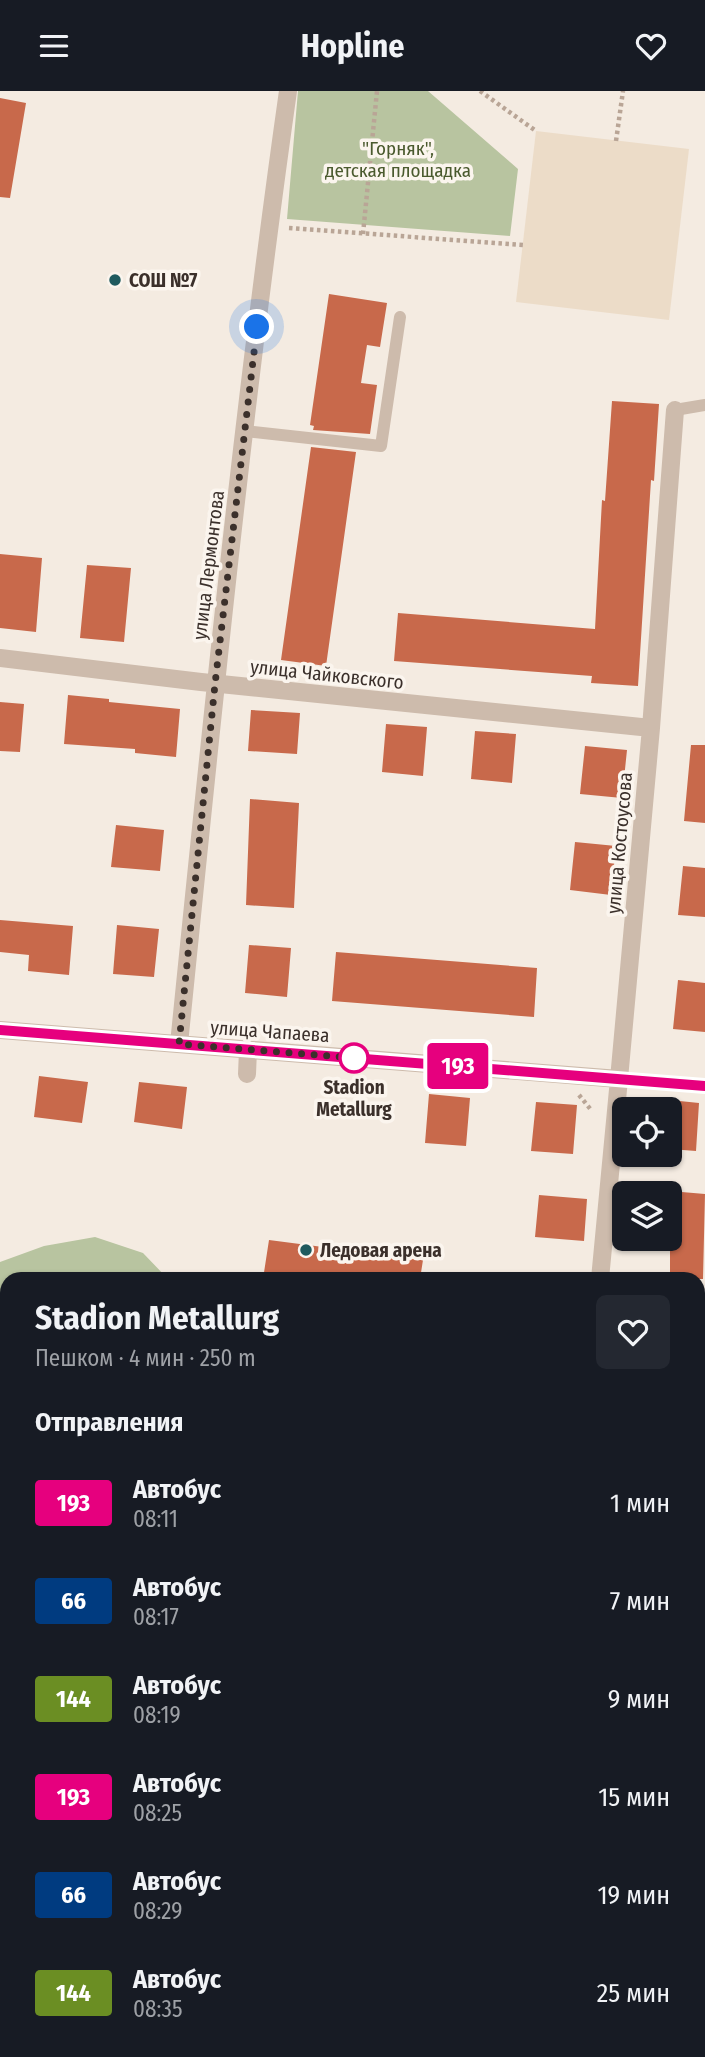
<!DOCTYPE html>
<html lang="ru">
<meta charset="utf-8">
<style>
:root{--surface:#171b24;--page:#242831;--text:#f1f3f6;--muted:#9ea1a6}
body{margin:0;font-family:"Fira Sans Condensed",sans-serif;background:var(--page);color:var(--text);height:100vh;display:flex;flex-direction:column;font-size:26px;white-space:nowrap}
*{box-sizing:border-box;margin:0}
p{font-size:23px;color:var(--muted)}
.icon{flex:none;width:38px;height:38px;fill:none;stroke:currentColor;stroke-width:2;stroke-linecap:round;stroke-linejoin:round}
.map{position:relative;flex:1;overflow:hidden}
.details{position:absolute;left:0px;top:1181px;width:705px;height:786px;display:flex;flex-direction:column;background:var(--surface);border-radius:21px 21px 0 0;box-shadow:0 2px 5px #0004}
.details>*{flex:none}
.badge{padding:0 14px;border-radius:5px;font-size:24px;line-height:46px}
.buttons{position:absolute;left:612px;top:1006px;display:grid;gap:14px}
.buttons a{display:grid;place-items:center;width:70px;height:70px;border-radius:10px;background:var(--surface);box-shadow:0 2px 5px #0004;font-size:35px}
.you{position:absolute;width:35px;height:35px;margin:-18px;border:5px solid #fff;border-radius:50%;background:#1a73e8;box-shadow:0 0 0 10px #1a73e833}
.map>.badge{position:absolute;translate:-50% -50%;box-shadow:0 0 0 4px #fff}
h2{padding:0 35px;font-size:26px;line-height:63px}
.round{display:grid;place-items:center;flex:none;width:74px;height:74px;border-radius:10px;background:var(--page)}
.summary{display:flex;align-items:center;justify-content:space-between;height:119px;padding:0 35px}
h1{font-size:33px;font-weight:700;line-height:52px}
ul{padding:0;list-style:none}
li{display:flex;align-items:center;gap:21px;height:98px;padding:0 35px}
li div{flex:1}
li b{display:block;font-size:26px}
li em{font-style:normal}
li .badge{min-width:77px;font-weight:700;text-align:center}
header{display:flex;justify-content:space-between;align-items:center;height:91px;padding:0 35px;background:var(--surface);font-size:32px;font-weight:700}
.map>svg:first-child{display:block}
</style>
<header><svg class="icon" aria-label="menu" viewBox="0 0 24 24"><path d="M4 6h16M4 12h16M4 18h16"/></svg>Hopline<svg class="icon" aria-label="heart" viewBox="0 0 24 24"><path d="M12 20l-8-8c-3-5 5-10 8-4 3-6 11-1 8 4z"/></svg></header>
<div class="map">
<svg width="705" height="1966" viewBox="0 0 705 1966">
<rect width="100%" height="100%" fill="#f4ebe1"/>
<path fill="#b8c4a0" d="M298 0H428L518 78 510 145 287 128Z
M95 1146 143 1162 168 1188H7V1728L0 1726V1171L44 1155Z"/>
<path fill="#ecdcc8" d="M536 40 689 58 669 229 516 211Z"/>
<path fill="#c8694b" d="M0 7 26 12 10 107 0 106Z
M329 203 387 212 380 256 367 254 361 292 377 294 370 343 313 339 314 335 310 334Z
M612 310 659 313 654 390 651 389 638 595 591 592 592 585 394 570 398 522 595 538 602 409 605 410Z
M311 356 356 361 326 575 281 569Z
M0 463 42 467 36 541 0 537Z
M87 474 131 477 124 551 80 547Z
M68 604 109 608V611L180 618 176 666 135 662V658L64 653Z
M0 611 24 613 20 661 0 660Z
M251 619 300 622 297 663 248 660Z
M386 633 427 636 423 685 382 681Z
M475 640 516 643 512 692 471 688Z
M691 654H705V732L684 730Z
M585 655 627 659 622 707 580 703Z
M250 708 299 712 294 817 246 814Z
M116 734 164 739 160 780 111 776Z
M575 751 616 755 611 804 570 799Z
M683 775 705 777V826L678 824Z
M0 829 73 835 69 884 28 880 29 864 0 861Z
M117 834 159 838 154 886 113 883Z
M249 854 291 857 287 906 245 902Z
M336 861 537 877 534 926 332 910Z
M678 889 705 892V941L673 938Z
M39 985 88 991 82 1032 34 1026Z
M139 991 187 996 182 1038 134 1031Z
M429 1003 470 1007 466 1055 425 1052Z
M670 1009 699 1012 696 1060 670 1058Z
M536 1011 577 1014 573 1063 531 1060Z
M670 1100 705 1103 703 1188H670Z
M539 1104 587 1108 584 1150 535 1146Z
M269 1149 423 1169 420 1188H263Z"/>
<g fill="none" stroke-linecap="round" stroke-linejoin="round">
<path stroke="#b9a596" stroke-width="4.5" stroke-dasharray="3.5 3.5" stroke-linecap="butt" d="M480 0 536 40
M616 50 623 0
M289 137 523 154
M363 143 377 0
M579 1004 592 1020
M0 1962 27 1966"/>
<path stroke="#cdbbac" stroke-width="12" d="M675 319 705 314
M245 340 381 355 400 226
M619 988 705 995
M698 1724 705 1725"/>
<path stroke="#cdbbac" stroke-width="18" d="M0 567 201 591 651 637
M179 953C211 635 243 317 288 0
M619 988 651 637 675 319"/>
<path stroke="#cdbbac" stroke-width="18" d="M0 939 619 988 600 1188
M247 983 248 959
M525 1966V1960"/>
</g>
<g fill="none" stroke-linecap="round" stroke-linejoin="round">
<g stroke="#fff" stroke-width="16">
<path id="line" d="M0 939 705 995"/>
</g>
<use href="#line" stroke="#e6007e" stroke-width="10"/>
<path stroke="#3b302b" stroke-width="7" stroke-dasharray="0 12.6" d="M257 236 215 593 179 953 354 967"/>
</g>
<g fill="#1f5a5e" stroke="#fbf5ee" stroke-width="2.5">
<circle cx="115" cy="189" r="7"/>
<circle cx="306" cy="1159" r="7"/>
</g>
<circle fill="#fff" stroke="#e6007e" stroke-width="3.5" cx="354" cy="967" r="14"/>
<g text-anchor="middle" stroke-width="7" stroke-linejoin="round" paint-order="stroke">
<g font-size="19" fill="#4a5a2e" stroke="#fbf5ee">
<text x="398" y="64">"Горняк",<tspan x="398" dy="22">детская площадка</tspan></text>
</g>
<g font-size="19" font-weight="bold" fill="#3b302b" stroke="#fbf5ee" text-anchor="start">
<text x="129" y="196">СОШ №7</text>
<text x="320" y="1166">Ледовая арена</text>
</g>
<g font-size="19" fill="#3b302b" stroke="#fbf5ee">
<text transform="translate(208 474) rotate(-83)" y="7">улица Лермонтова</text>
<text transform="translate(327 583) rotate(6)" y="7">улица Чайковского</text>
<text transform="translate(619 752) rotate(-85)" y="7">улица Костоусова</text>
<text transform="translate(270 940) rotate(4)" y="7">улица Чапаева</text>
</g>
<g font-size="19" font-weight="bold" fill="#3b302b" stroke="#fbf5ee">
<text x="354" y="1003">Stadion<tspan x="354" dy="22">Metallurg</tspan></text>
</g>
</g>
</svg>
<div class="buttons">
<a><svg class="icon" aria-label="locate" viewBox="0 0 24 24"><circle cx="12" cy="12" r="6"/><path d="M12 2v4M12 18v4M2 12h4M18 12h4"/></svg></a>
<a><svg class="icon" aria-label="layers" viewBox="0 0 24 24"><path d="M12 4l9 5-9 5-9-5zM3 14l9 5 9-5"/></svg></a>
</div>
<div class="you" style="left:257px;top:236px"></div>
<b class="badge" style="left:458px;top:975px;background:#e6007e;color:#fff">193</b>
<section class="details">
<div class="summary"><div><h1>Stadion Metallurg</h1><p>Пешком · 4 мин · 250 m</p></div><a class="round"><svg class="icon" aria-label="heart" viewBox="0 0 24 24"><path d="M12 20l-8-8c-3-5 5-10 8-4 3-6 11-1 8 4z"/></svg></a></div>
<h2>Отправления</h2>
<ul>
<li><span class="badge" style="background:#e6007e;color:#fff">193</span><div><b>Автобус</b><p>08:11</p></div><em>1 мин</em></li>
<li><span class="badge" style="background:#003b80;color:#fff">66</span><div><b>Автобус</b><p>08:17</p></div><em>7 мин</em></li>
<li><span class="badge" style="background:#6b8e23;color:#fff">144</span><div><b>Автобус</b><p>08:19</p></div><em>9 мин</em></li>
<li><span class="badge" style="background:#e6007e;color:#fff">193</span><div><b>Автобус</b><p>08:25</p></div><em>15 мин</em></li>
<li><span class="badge" style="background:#003b80;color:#fff">66</span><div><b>Автобус</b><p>08:29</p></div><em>19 мин</em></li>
<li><span class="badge" style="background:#6b8e23;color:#fff">144</span><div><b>Автобус</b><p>08:35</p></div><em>25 мин</em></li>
</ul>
</section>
</div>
